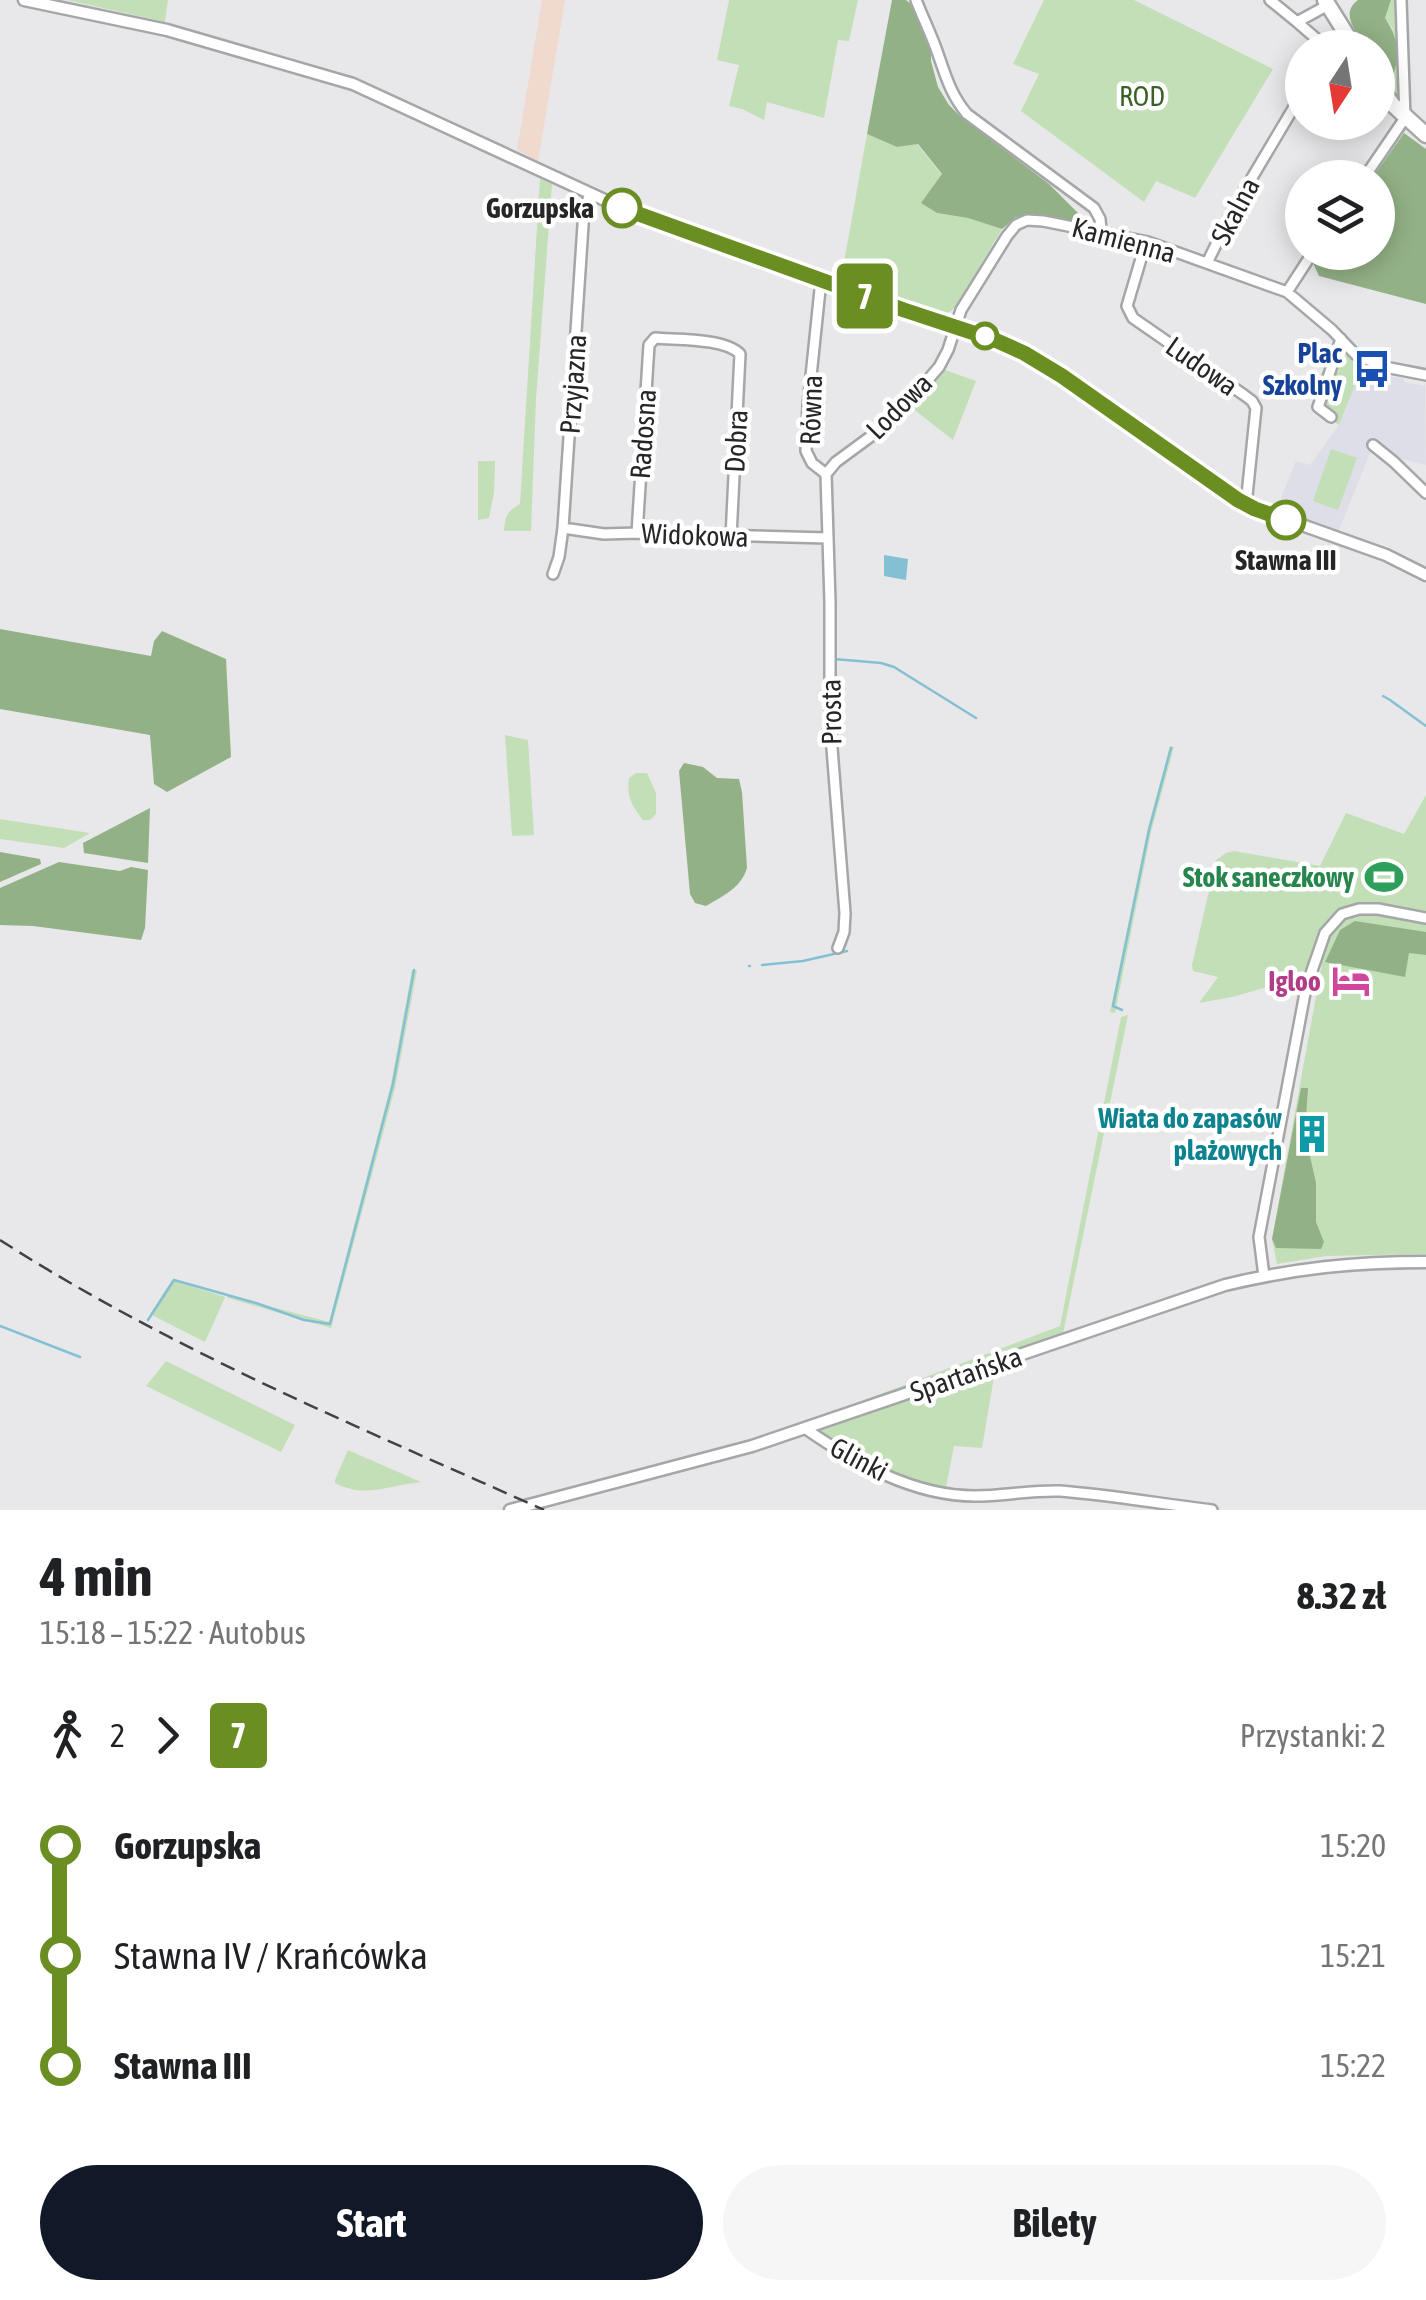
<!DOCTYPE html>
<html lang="pl">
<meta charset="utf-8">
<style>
:root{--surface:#fff;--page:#f6f6f6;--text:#202124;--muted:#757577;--accent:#111827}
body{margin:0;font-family:"Asap Condensed",sans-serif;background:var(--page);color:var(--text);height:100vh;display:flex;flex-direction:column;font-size:38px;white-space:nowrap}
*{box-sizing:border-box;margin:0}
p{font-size:32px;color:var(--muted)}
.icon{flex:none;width:55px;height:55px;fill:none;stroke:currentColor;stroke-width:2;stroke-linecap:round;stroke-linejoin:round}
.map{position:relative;height:1510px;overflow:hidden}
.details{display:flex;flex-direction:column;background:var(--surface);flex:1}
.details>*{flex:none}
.badge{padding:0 20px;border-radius:8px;font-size:35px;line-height:65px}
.needle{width:65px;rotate:192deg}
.controls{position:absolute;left:1285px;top:30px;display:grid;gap:20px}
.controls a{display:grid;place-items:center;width:110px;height:110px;border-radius:50%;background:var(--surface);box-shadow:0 5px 25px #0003;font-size:50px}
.map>.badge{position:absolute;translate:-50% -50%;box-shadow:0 0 0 5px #fff}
.legs{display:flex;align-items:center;gap:15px;height:110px;padding:0 40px;font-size:32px}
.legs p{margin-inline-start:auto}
.overview{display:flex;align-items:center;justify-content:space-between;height:170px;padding:0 40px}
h1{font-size:55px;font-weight:700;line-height:75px}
.button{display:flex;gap:20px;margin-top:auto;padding:20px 40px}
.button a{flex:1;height:115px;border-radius:60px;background:var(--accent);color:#fff;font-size:40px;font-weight:700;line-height:115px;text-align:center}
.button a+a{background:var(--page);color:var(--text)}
ul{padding:0 40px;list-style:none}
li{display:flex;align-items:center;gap:35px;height:110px;font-size:38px}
li i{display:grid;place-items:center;width:15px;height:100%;margin:0 12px;background:currentColor}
li i::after{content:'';width:25px;height:25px;margin:-12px;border:8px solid;border-radius:50%;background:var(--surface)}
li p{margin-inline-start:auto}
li:first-child i{background:linear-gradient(#0000 50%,currentColor 0)}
li:last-child i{background:linear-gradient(currentColor 50%,#0000 0)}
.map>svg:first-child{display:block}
</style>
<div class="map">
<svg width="1426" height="1510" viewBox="0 0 1426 1510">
<rect width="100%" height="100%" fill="#e8e8ea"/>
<path fill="#f0d9cd" d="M542 0H565L538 161 517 150Z"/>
<path fill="#dedee8" d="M1361 370 1404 379V382L1425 386 1426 465 1394 457 1374 443 1339 530 1277 508 1296 461 1310 465 1339 425Z"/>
<path fill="#c3dfb7" d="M67 0H168L165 22Z
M729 0H858L849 41 838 40 824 118 767 102 764 120 742 109 729 106 739 65 717 60Z
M1044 0H1134L1273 69 1195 198 1156 181 1144 202 1021 111 1039 74 1013 64Z
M1391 0H1397L1402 94 1395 99 1378 73V67L1384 74 1393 29 1385 18Z
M867 134 897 147 917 144 942 175 922 203 937 213 968 218 1002 229 955 308 945 315 841 279Z
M540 179 552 184 536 399 531 531H504C505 517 507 511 520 504Z
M1341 355 1348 356 1361 370 1339 425C1325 416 1324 406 1325 391L1330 392 1334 383 1329 380 1330 377 1335 379 1337 376 1332 373 1333 370 1338 372 1339 370 1334 368 1335 364 1340 366 1341 364 1336 362Z
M945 370 976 381 953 440 912 408Z
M1331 449 1357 458 1338 510 1313 501Z
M478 461H495V465L494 493 489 518 478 520Z
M505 735 528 740 534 835 512 836Z
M1170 746 1174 747 1151 832 1115 1013 1110 1012 1148 827Z
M636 773H647L656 793V814L650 820H643C632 806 626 796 629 778Z
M1426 795V1254L1326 1256 1277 1264 1272 1239 1326 941 1315 950 1305 972 1296 979 1232 997 1199 1003 1218 977 1193 971 1192 965 1216 860 1226 853 1234 851 1320 866 1346 813 1404 834Z
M0 819 90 833 64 848 0 839Z
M412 970H417L395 1088 331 1328 228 1298 226 1295 329 1322 391 1084Z
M1128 1015 1063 1334 823 1419 817 1418 1060 1326 1121 1017Z
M172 1280 225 1297 205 1342 150 1314Z
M166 1361 295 1425 281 1452 146 1386Z
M995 1371 982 1448 954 1446 945 1493C900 1479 855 1461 816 1432L818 1430Z
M348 1450 421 1482C390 1485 365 1499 335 1483V1480Z"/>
<path fill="#93b186" d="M892 0H906L911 4 931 46V61L938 87 949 105 963 119 1049 184 1086 221 1016 217 1002 229 968 218 937 213 921 203 942 174 918 144 897 147 867 134Z
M1358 0H1391L1385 18C1397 35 1401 55 1393 75L1389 77 1378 67V48L1366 47C1357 32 1339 14 1358 0Z
M1404 133 1426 149V304L1319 276 1313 263 1321 253 1378 252V178L1373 177Z
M0 629 151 656 154 641 162 631 226 659 231 757 167 792 154 784 150 735 0 709Z
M684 763 703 767 717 778 739 779 742 792 747 868C741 888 723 896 706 906L695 903 690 894 679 771Z
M150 808 148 863 84 853 83 843Z
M0 852 40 859 41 864 0 882Z
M59 862 120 871 131 867 148 870 145 928 141 940 33 926 0 925V888Z
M1355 921 1426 932V955L1409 953 1405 977 1325 962 1340 930Z
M1301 1088H1308L1305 1134 1316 1183V1222L1324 1242 1321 1249 1276 1248 1272 1239Z"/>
<path fill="#84c0d4" d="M884 555 908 559 906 580 884 576Z"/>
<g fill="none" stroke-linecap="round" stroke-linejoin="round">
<path stroke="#84c0d4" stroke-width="2.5" d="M834 659 881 663 894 667 976 718
M1383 696 1390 700 1426 726
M762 965 803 961 847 951
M749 966H750
M1122 1010 1113 1006 1149 830 1171 748
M148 1320 174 1280 256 1303 304 1320 330 1324 393 1084 414 970
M0 1326 80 1357"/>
<g stroke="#a5a6a7" stroke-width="14">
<path id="minor" d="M916 0C923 18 932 36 938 54 946 77 951 95 967 114L1094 208 1100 219 1101 231
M1270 0 1297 22 1328 5
M1297 22 1319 41
M1364 178 1405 118 1401 0
M1146 242 1127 306 1133 318 1244 395 1252 401 1256 408 1246 505
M1207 263 1234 208 1294 107
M821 280 808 405 806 451 812 463 826 474
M1287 292 1313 252
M1331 417 1318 407 1341 339
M1373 445 1394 462 1426 493
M826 474 836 462 893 420 939 367 948 350 961 310 1007 236 1016 225 1027 220 1043 221 1148 242 1287 292 1332 330 1355 354 1385 367 1426 375
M826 474 830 602V723L845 913 844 932 838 948
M563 528 604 534 637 533 828 538
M637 533 649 345 655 338C678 340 725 338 740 354L731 537
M553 574 559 557 563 528 584 210 590 194
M1264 1276 1259 1237 1306 988 1325 933 1342 914 1359 909H1378L1426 918
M806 1429C855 1463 914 1496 975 1496 1003 1496 1032 1490 1060 1491 1111 1495 1161 1504 1212 1510"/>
</g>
<g stroke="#a5a6a7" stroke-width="15">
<path id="tertiary" d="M24 0 167 30 353 84 622 208 904 310 995 340 1033 357 1062 376 1246 505 1386 555 1426 575
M510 1510 752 1446 1225 1285C1296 1268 1353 1262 1426 1262"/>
</g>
<g stroke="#a5a6a7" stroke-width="19">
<path id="primary" d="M1325 0 1355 48
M1378 83 1392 104 1426 135"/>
</g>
<use href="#minor" stroke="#fff" stroke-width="9"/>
<use href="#tertiary" stroke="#fff" stroke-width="10"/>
<use href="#primary" stroke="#fff" stroke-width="14"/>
<path stroke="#424243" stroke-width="2.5" stroke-dasharray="15 8" stroke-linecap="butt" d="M0 1240C171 1350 359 1427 544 1510"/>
</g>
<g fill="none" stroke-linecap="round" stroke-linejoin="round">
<g stroke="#fff" stroke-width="22">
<path id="line-1" d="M622 208 904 310 995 340 1024 353 1062 376 1238 500 1255 509 1286 520"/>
</g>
<use href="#line-1" stroke="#6b8e23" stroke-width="15"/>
</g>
<defs>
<g id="bus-bare" transform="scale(3)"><path d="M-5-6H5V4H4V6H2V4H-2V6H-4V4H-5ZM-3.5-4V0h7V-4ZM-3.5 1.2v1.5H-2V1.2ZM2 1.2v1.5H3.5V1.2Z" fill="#1a4fb4" stroke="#fff" stroke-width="2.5" paint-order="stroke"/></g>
<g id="stadium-bare" transform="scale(3)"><path d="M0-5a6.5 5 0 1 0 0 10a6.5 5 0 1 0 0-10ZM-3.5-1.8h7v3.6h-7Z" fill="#2e9e5b" stroke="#fff" stroke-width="2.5" paint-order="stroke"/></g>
<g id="hotel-bare" transform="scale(3)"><path d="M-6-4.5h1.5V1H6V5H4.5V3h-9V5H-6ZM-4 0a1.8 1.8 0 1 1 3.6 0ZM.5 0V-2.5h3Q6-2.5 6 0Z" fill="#d1479c" stroke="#fff" stroke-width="2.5" paint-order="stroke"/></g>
<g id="building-bare" transform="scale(3)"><path d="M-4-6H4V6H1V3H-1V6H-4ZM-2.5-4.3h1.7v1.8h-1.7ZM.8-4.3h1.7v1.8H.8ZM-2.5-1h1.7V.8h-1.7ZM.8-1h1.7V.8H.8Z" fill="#0f9aa8" stroke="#fff" stroke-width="2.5" paint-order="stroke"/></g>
</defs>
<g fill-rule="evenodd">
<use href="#bus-bare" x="1372" y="369"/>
<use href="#stadium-bare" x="1384" y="877"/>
<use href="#hotel-bare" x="1351" y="981"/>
<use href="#building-bare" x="1312" y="1134"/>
</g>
<g fill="#fff" stroke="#6b8e23" stroke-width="5">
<circle cx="622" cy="208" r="18"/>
<circle cx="985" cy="336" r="12"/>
<circle cx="1286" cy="520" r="18"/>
</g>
<g text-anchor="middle" stroke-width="9" stroke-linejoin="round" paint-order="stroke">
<g font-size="28" fill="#3b6226" stroke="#fff">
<text x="1142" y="106">ROD</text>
</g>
<g font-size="28" font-weight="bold" fill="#262627" stroke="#fff" text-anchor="end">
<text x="594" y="218">Gorzupska</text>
<text x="1286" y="570" text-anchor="middle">Stawna III</text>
</g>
<g font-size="28" fill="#262627" stroke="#fff">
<text transform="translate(1235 211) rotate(-62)" y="10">Skalna</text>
<text transform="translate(1124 240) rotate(15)" y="10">Kamienna</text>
<text transform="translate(1202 366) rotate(35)" y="10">Ludowa</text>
<text transform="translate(573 384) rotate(-86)" y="10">Przyjazna</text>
<text transform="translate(899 406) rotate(-45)" y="10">Lodowa</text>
<text transform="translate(811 410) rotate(-88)" y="10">Równa</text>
<text transform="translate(643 434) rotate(-86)" y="10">Radosna</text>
<text transform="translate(736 441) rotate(-87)" y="10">Dobra</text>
<text transform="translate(695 535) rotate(2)" y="10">Widokowa</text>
<text transform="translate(831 712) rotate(-91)" y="10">Prosta</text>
<text transform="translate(966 1374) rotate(-19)" y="10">Spartańska</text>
<text transform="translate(859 1459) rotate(28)" y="10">Glinki</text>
</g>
<g font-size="28" font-weight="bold" fill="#164399" stroke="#fff" text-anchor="end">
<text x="1342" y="363">Plac<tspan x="1342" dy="32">Szkolny</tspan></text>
</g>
<g font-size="28" font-weight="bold" fill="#27864d" stroke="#fff" text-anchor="end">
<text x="1354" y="887">Stok saneczkowy</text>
</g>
<g font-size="28" font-weight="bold" fill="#b23c85" stroke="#fff" text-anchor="end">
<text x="1321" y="991">Igloo</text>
</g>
<g font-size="28" font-weight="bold" fill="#0d838f" stroke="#fff" text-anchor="end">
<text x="1282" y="1128">Wiata do zapasów<tspan x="1282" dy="32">plażowych</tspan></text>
</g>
</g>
</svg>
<div class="controls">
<a><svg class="needle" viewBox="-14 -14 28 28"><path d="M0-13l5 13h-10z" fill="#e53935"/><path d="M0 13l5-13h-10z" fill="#757577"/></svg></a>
<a><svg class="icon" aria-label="layers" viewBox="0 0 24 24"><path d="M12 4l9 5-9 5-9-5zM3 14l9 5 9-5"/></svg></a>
</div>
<b class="badge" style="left:865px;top:296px;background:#6b8e23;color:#fff">7</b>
</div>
<section class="details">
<div class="overview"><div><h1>4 min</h1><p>15:18 – 15:22 · Autobus</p></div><b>8.32 zł</b></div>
<div class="legs"><svg class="icon" aria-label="walk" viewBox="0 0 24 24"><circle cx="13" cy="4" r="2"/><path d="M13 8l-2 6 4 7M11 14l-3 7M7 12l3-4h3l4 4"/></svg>2<svg class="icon" aria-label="forward" viewBox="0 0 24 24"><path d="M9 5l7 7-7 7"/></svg><b class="badge" style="background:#6b8e23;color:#fff">7</b><p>Przystanki: 2</p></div>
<ul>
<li><i style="color:#6b8e23"></i><b>Gorzupska</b><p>15:20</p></li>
<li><i style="color:#6b8e23"></i><span>Stawna IV / Krańcówka</span><p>15:21</p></li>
<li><i style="color:#6b8e23"></i><b>Stawna III</b><p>15:22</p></li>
</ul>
<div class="button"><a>Start</a><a>Bilety</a></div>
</section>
